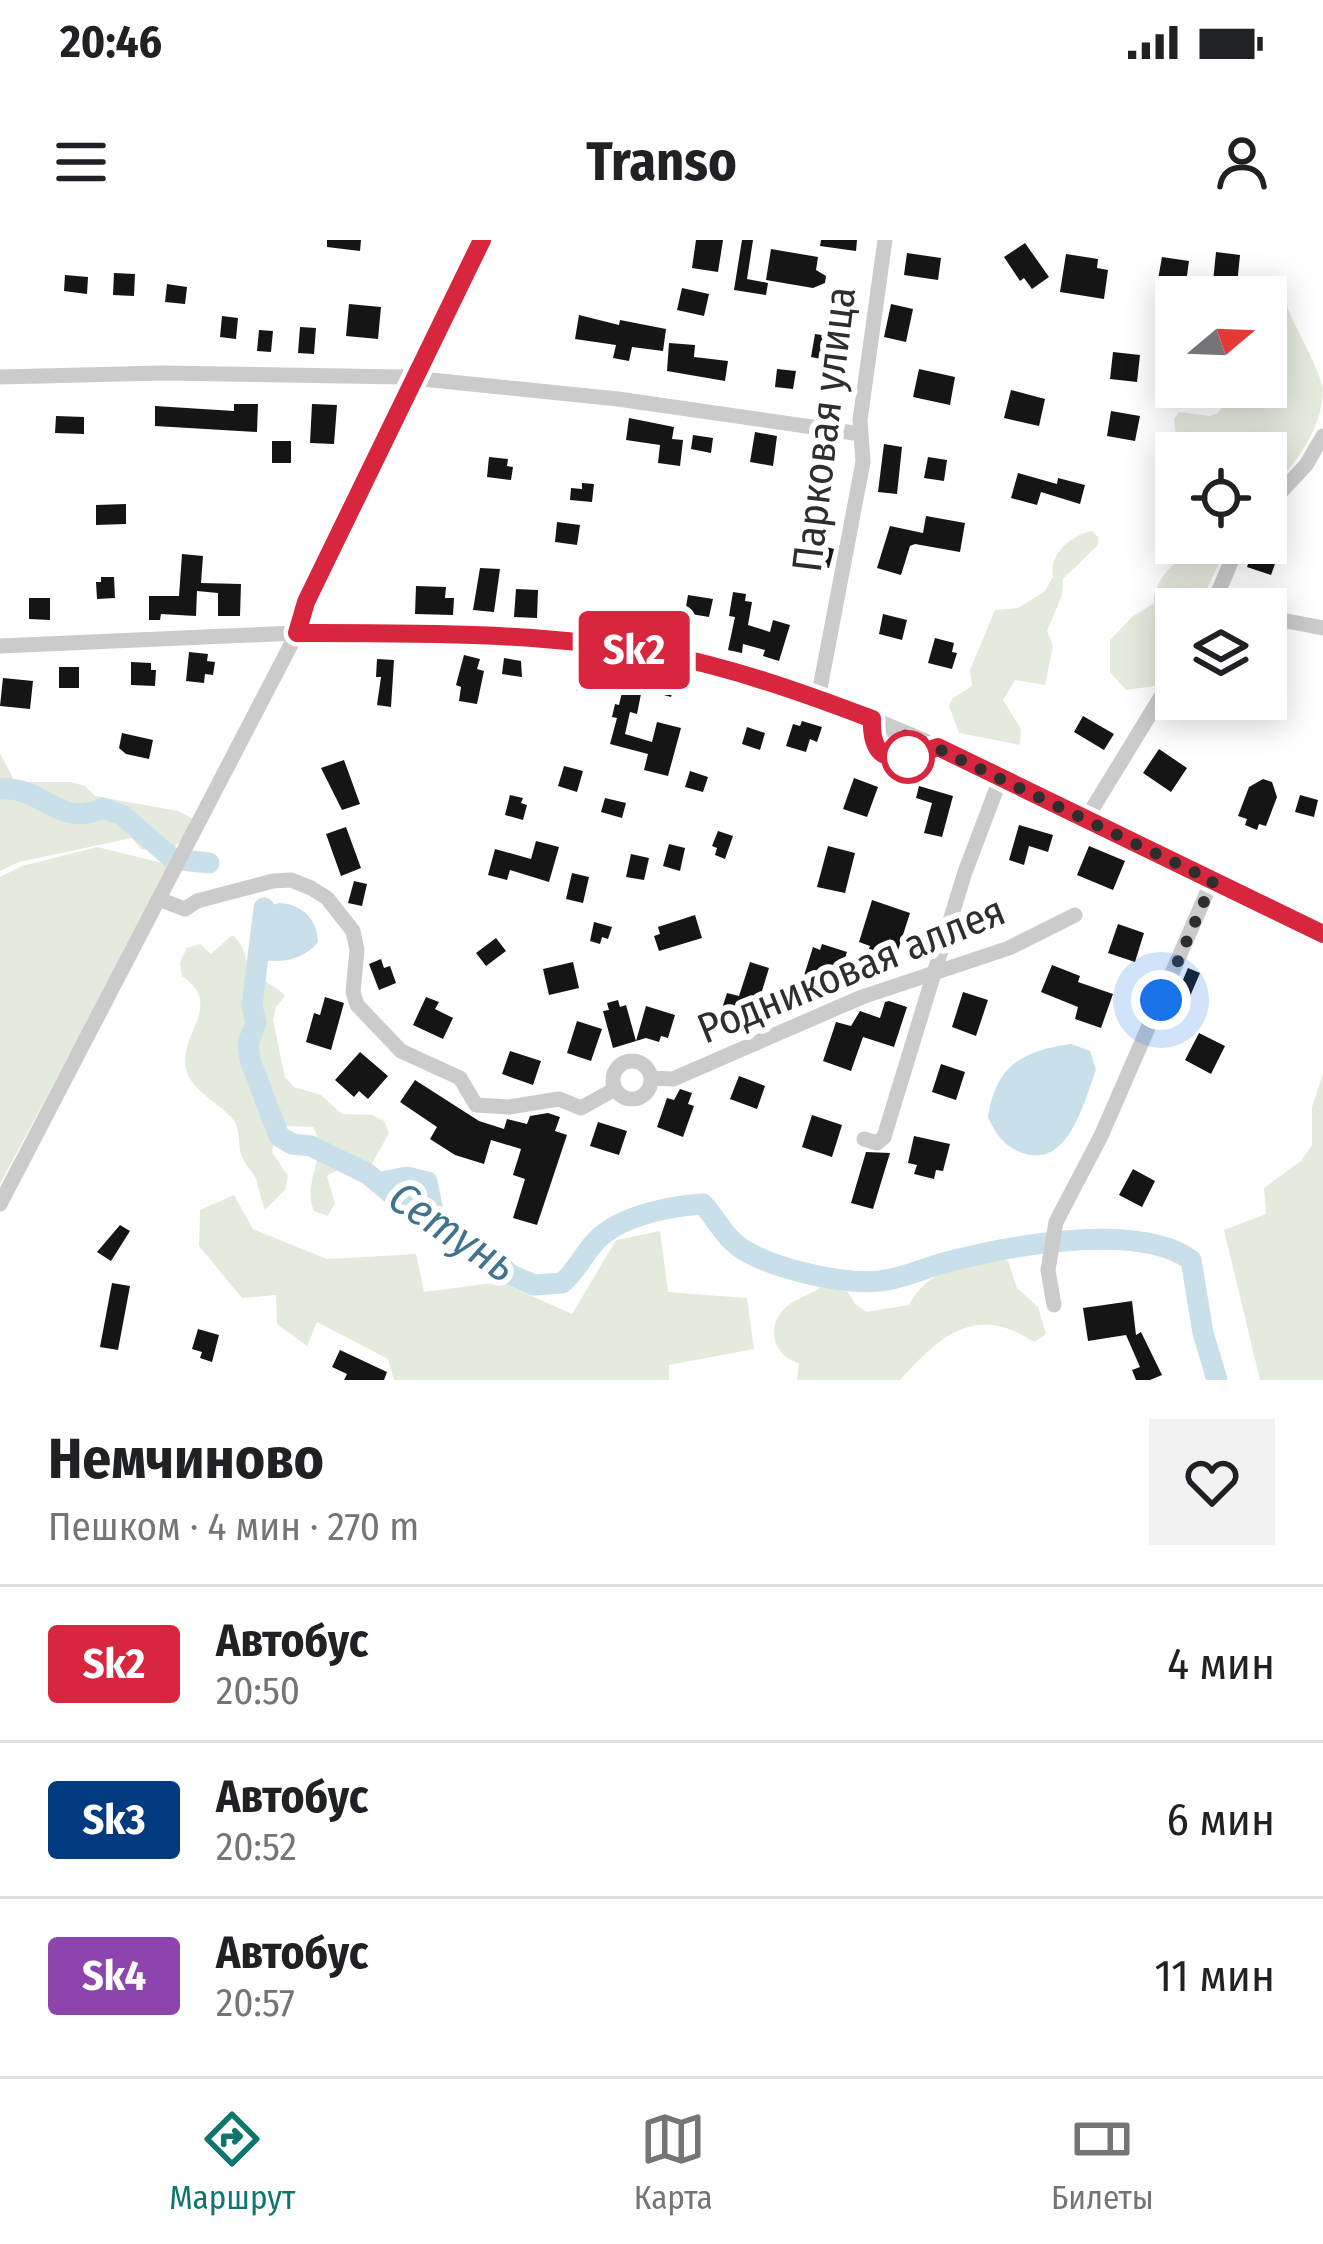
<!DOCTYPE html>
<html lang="ru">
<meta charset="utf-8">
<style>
:root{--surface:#fff;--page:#f2f2f2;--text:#202124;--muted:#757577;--line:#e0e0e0;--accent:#0f766e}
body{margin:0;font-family:"Fira Sans Condensed",sans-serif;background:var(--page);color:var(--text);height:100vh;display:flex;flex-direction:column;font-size:45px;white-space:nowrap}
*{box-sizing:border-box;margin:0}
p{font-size:39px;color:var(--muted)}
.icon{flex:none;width:66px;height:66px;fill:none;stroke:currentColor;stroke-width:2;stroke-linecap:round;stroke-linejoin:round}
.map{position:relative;height:1140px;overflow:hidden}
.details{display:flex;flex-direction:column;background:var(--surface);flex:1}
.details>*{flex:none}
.badge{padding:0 24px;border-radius:9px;font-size:42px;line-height:78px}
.needle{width:78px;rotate:71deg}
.tools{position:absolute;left:1155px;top:36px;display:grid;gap:24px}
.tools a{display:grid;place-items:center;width:132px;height:132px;border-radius:0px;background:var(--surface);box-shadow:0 6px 30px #0003;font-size:60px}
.you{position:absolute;width:60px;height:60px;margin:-30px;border:9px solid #fff;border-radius:50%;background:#1a73e8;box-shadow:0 0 0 18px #1a73e833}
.map>.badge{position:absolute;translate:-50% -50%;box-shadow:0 0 0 6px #fff}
.round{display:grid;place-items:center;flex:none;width:126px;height:126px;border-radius:0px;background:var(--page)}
.summary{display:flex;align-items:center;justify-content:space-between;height:204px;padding:0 48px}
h1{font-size:57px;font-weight:700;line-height:90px}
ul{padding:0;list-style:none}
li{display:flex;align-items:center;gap:36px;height:156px;padding:0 48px;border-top:3px solid var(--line)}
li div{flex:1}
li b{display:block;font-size:45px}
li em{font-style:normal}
li .badge{min-width:132px;font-weight:700;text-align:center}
.status{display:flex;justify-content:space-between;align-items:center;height:84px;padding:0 60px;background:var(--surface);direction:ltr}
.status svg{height:33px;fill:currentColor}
header{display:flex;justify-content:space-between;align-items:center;height:156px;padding:0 48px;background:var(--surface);font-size:54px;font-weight:700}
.tabs{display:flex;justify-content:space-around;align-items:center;height:168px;border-top:3px solid var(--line);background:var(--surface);font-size:33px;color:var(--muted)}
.tabs a{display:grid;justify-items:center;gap:6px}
.tabs .current{color:var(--accent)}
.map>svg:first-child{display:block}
</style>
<div class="status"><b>20:46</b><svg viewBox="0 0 49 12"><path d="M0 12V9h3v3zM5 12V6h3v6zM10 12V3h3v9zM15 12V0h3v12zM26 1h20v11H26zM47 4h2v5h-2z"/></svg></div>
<header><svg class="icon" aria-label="menu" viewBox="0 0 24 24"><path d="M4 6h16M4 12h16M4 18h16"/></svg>Transo<svg class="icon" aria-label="person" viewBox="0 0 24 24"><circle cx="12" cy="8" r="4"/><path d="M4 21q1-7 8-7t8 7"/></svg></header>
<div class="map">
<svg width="1323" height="1140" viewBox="0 0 1323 1140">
<rect width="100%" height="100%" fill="#fff"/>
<path fill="#e5ebdc" d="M1275 47 1284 59C1294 87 1317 123 1323 148 1323 192 1292 227 1266 255V213H1176V240L1168 243 1161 240 1160 232 1177 204 1174 179 1179 172 1210 176 1218 173 1236 147H1266V123L1277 111 1279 78 1267 48Z
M1092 291 1098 297V305L1063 339 1062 355 1047 391 1053 406 1045 445 1015 440 1003 460 1021 489 1020 505 959 493 949 466 952 459 972 446 970 430 995 370 1018 368 1045 351 1053 337C1048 315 1071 295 1092 291Z
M1202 303H1229L1197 369H1176V412L1154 446 1126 450 1110 432V400L1133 376 1153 364C1156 333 1179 319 1202 303Z
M0 513 15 542H70L85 546 95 556 178 571 192 578 189 592 170 612 141 609 132 598 19 622 0 631Z
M97 607 171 625 0 944V637L22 626Z
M232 695C247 706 242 717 252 731 261 743 276 744 285 756L276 767 273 780 285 837 294 847 321 855 342 874 372 875 384 881 389 893 368 931 339 929 327 936 335 963 328 976 314 971C301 941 330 914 313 887L285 886 275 898 272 912 288 936 285 950 265 970C261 960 260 953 257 943 255 933 247 928 243 919 236 905 243 888 230 876 216 861 191 850 186 829 178 793 225 766 182 736L180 722 187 708 200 704 211 714Z
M1323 834V1140H1260L1224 990 1266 974 1264 948 1301 921 1312 905V867Z
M234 955 253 989 327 1019 416 1014 424 1052 500 1042 572 1074 616 1000 660 991 668 1052 747 1058 754 1109 669 1125V1140H394L388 1119 317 1082 307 1106 277 1084 276 1055 242 1058 199 1006 200 970Z
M995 1017 1008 1021 1017 1048 1038 1067 1046 1094 1034 1102C975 1063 939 1097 900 1140H797L799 1123C774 1117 764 1087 786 1067 796 1058 811 1055 822 1046L848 1052 855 1064 866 1072 909 1065C927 1030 959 1027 995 1017Z"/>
<path fill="#c9dfea" d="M280 663C303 665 317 679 318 702 304 720 280 724 258 719L250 706 253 679 267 666Z
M1071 804 1090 811 1096 830C1084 863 1067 932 1020 912 1003 905 995 893 988 877 996 825 1022 811 1071 804Z"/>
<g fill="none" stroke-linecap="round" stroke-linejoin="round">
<path stroke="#c9dfea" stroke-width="21" d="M0 549C44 546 59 589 103 568L122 575 173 619 209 623
M264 668 252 766 256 783 248 803 250 820 279 896 292 904 311 906 368 934 413 972 460 994 511 1035 534 1045 562 1043C578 1030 585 1010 600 997 625 975 670 966 703 964 716 978 722 994 738 1006 768 1028 842 1045 879 1041 900 1039 920 1030 940 1024 1002 1007 1137 980 1191 1020L1203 1093 1217 1140
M381 942 407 937 427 942 432 966 427 977"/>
</g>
<path fill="#151515" d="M327 0H361L360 11 327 7Z
M696 0H723L718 32 692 28Z
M742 0H753L747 39 768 43 766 55 734 50Z
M821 0H857L856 11 820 6Z
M1025 3 1049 37 1032 49 1024 38 1020 41 1004 17Z
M771 9 818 17 816 30 826 36 825 43 813 48 766 40Z
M1216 12 1240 15 1237 45 1213 42Z
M907 13 941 18 938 40 904 35Z
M1066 14 1098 19 1097 28 1108 30 1104 59 1060 52Z
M1162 17 1189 21 1184 57 1155 56Z
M114 33 135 34 134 56 113 55Z
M65 35 88 37 87 54 64 51Z
M167 44 187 47 185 64 165 62Z
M682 48 709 54 704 76 677 70Z
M349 64 381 67 378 99 346 96Z
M891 64 913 69 906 102 884 97Z
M579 75 619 85 620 80 666 89 663 111 632 107 629 121 613 118 616 105 575 99Z
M222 76 238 78 236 99 220 97Z
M300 87 316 88 314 114 298 113Z
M259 90 273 91 271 112 257 111Z
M815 94 835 97 830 121 811 117Z
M669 103 695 105 694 117 728 121 725 141 667 131Z
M1113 112 1140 115 1137 142 1110 139Z
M1163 119 1176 121V147L1159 145Z
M777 129 796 131 793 149 775 147Z
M919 129 955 137 950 165 913 157Z
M1011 150 1045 159 1039 186 1004 178Z
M234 164H258L257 192 155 186V166L234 171Z
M312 164 337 165 334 204 310 203Z
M1111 171 1140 176 1135 201 1107 196Z
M56 176 84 177V194L55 193Z
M629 178 674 187 672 199 683 200 680 226 658 223 660 205 626 200Z
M755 192 777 196 773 226 750 222Z
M693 195 713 198 711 213 691 209Z
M272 201H291V223H272Z
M884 204 902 207 897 254 878 252Z
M489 217 508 219 507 226 513 227 511 240 487 237Z
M928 217 947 220 944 241 924 238Z
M1018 233 1057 244 1058 238 1085 245 1080 264 1041 252 1037 265 1011 258Z
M582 243 594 244 592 262 570 260 571 248 582 249Z
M126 264V284L96 285V265Z
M926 276 965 283 960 312 915 304 910 306 901 335 877 328 890 286 923 293Z
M557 282 580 285 577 305 555 302Z
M1266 298 1282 304 1271 335 1247 327 1255 303H1266Z
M799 300 834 309 829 328 794 319Z
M182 314 203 316 201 343 241 344 240 376H218V353L197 351 196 376 161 374 160 380H149V356H179Z
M480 328 500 329 494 372 473 370Z
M101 337H114L115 358 97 359 96 342H101Z
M416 346 446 347 445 358H454L453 375 415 374Z
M516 349 538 350 537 378 514 377Z
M733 352 746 354 745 361 752 362 748 385 770 392 773 380 790 385 779 421 763 416 765 410 743 404 742 413 728 410 735 377 729 376Z
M688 355 713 359 709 377 685 373Z
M29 358H50V380L29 379Z
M642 368 665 371 663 390 640 387Z
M883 374 907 380 902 400 879 394Z
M935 398 954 403 952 412 957 413 952 429 928 423Z
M189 412 208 414 207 421 215 422 213 435 205 434 204 443 186 441Z
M464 415 480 419 477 429 484 431 477 464 459 461 461 447 456 445Z
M504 418 521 421 522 437 502 434Z
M377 419 394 420 391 467 377 465 381 437H376Z
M622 421 678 432 671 457 642 449 637 474 630 472 625 494 652 502 657 482 681 488 668 536 644 530 648 514 610 504 617 478 612 477 615 464 619 465 626 435 619 434Z
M131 422 151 423V430H156L155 446 131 445Z
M59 427H79V448H59Z
M580 427 606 431 601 455 576 450Z
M3 438 33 441 30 469 0 466Z
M1203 459H1229L1224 480 1200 474Z
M1083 476 1114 494 1104 510 1074 492Z
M802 481 822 487 817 502 810 499 806 512 786 506 793 484 800 486Z
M747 487 765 493 760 510 742 504Z
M122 493 153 500 149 519 126 514 119 508Z
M1159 509 1187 528 1171 552 1143 533Z
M344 520 360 564 342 570 321 528Z
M564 526 583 531 577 552 558 546Z
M690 531 708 537 703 552 685 547Z
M854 538 878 547 867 577 843 569Z
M1263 539 1272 542 1277 557 1266 586 1259 584 1257 590 1245 585 1247 579 1238 576 1249 547Z
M919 546 953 556 942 597 924 593 932 563 916 558Z
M510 555 523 558 521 563 527 565 523 580 505 575Z
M1300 555 1318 560 1314 577 1295 572Z
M605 558 626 563 622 578 601 572Z
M1019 585 1053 595 1048 612 1029 606 1024 625 1009 620Z
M346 587 361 628 341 636 326 594Z
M718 591 733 596 725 619 715 615 717 608 712 606Z
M536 601 559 607 549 642 510 630 507 640 488 635 495 609 531 619Z
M669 604 685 608 680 631 663 626Z
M828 606 855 613 845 653 817 647Z
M1089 606 1125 621 1113 650 1077 635Z
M631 614 649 618 644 640 626 637Z
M572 633 589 637 583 663 566 659Z
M354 641 367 644 362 666 348 663Z
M872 660 910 673 894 723 867 714 870 706 859 702Z
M695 675 702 698 659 711 654 696 660 694 658 687Z
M594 682 612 687 608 699 602 697 600 704 590 701Z
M1118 684 1144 693 1135 722 1108 713Z
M496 698 506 711 486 726 476 713Z
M822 704 847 712 832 757 812 766 796 761 813 707 820 710Z
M381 719 384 728 390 726 396 743 379 750 369 724Z
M573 722 579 748 549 755 543 729Z
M750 722 769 728 758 764 753 762 744 789 718 781 727 753 739 756Z
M1052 725 1080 736 1078 742 1113 754 1101 788 1075 779 1078 767 1041 752Z
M1188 728 1200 733 1185 768 1173 763Z
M963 752 988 760 976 796 952 787Z
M325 757 344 763 331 810 306 802 314 773 320 775Z
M426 757 439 762 435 769 453 778 443 799 413 785Z
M618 760 620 767 626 765 636 801 646 766 675 775 668 798 661 796 659 802 646 798 613 808 603 771 609 770 607 763Z
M889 761 907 767 894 807 863 797 851 831 823 821 836 782 851 786 860 771 880 778 885 762Z
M577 781 602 789 591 821 567 813Z
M1199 793 1225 806 1211 834 1185 820Z
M510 811 541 821 533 845 502 834Z
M360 812 388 836 368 859 359 851 354 857 335 840Z
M941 824 965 832 956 860 932 852Z
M739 836 765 846 757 869 730 859Z
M415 840 479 881 504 889 507 879 527 884 530 876 548 873 560 877 555 891 567 895 537 985 513 978 525 939 513 935 521 909 491 900 484 924 455 915 430 899 437 887 400 862Z
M680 849 692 853 688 864 694 866 683 897 657 887 667 858 674 860Z
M812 875 842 885 832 917 802 907Z
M598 882 627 891 619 915 590 906Z
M914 896 950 904 943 931 936 930 934 939 914 934 917 925 908 923Z
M866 912 890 913 873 969 851 963Z
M1133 929 1155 941 1142 967 1119 955Z
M120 985 130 991 111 1021 97 1012Z
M112 1043 130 1046 118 1110 100 1107Z
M1132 1061 1136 1095 1141 1092 1162 1135 1150 1140H1136L1132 1130 1140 1127 1126 1095 1088 1101 1083 1068Z
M198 1089 219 1095 212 1122 200 1118 202 1112 192 1109Z
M340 1110 387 1132 384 1140H344L347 1134 332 1127Z"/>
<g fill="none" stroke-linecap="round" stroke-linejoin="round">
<path stroke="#cbcbcb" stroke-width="15" d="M0 137 162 133 402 137 618 159 861 194
M1266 268 1306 225 1323 196
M1213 365 1232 369
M1211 369 1239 303
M1266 377 1323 388
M0 406 297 393
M818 459 863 222 860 180 885 0
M1086 579 1176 432
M161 660 185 669 197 661 273 641 291 640 311 648 327 658 353 691 357 710 353 752 357 765 401 811 460 838 476 865 509 867 559 859 581 868 615 849
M613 840a19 19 0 1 1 38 0a19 19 0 1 1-38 0Z
M651 838 673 839 862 757 1009 708 1075 675
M864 899 877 903 884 897 965 632 1001 537
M0 964 297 393
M1054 1065 1048 1030 1056 982 1101 896 1212 641"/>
<path stroke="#cbcbcb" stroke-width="18" d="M482 0 306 362 297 393C420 393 549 389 670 416 903 469 1108 596 1323 694"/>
</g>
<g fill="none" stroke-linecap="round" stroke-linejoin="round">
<g stroke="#fff" stroke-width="27">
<path id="line" d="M482 0 306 362 297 393C419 393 542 392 662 414 733 428 804 453 872 479 870 530 904 520 938 507L1323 694"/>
</g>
<use href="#line" stroke="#d7263d" stroke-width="18"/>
<path stroke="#2e2e2e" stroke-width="12" stroke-dasharray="0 21.6" d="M908 517 905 493 1213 641 1161 760"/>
</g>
<circle fill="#fff" stroke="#d7263d" stroke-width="6" cx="908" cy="517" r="24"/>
<g text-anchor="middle" stroke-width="12" stroke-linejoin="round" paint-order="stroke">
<g font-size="42" fill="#2e2e2e" stroke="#fff">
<text transform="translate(823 189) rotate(-83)" y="15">Парковая улица</text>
<text transform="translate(851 729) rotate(-22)" y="15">Родниковая аллея</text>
</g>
<g font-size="45" font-style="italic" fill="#40738c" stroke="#fff">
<text transform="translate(453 991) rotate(34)" y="16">Сетунь</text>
</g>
</g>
</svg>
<div class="tools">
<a><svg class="needle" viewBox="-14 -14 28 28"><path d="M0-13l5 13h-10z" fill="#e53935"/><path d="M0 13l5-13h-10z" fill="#757577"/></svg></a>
<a><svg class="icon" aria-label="locate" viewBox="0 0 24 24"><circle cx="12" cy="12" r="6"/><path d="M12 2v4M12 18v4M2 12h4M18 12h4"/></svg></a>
<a><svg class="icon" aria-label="layers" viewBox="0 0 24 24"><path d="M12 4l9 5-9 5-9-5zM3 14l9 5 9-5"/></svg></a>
</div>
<div class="you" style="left:1161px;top:760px"></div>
<b class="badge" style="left:634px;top:410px;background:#d7263d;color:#fff">Sk2</b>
</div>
<section class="details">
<div class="summary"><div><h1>Немчиново</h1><p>Пешком · 4 мин · 270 m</p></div><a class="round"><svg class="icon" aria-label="heart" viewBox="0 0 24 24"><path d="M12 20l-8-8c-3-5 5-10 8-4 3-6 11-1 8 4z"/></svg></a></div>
<ul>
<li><span class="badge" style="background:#d7263d;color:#fff">Sk2</span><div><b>Автобус</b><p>20:50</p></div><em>4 мин</em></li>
<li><span class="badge" style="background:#003b80;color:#fff">Sk3</span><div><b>Автобус</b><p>20:52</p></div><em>6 мин</em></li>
<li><span class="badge" style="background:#8e44ad;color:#fff">Sk4</span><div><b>Автобус</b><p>20:57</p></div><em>11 мин</em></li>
</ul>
</section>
<nav class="tabs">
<a class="current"><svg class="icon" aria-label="directions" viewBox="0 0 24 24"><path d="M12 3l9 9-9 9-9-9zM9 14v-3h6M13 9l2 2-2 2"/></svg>Маршрут</a>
<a><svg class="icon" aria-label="map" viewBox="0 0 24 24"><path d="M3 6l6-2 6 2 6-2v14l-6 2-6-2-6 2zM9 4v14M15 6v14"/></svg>Карта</a>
<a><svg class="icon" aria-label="tickets" viewBox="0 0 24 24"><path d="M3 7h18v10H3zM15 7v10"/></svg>Билеты</a>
</nav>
